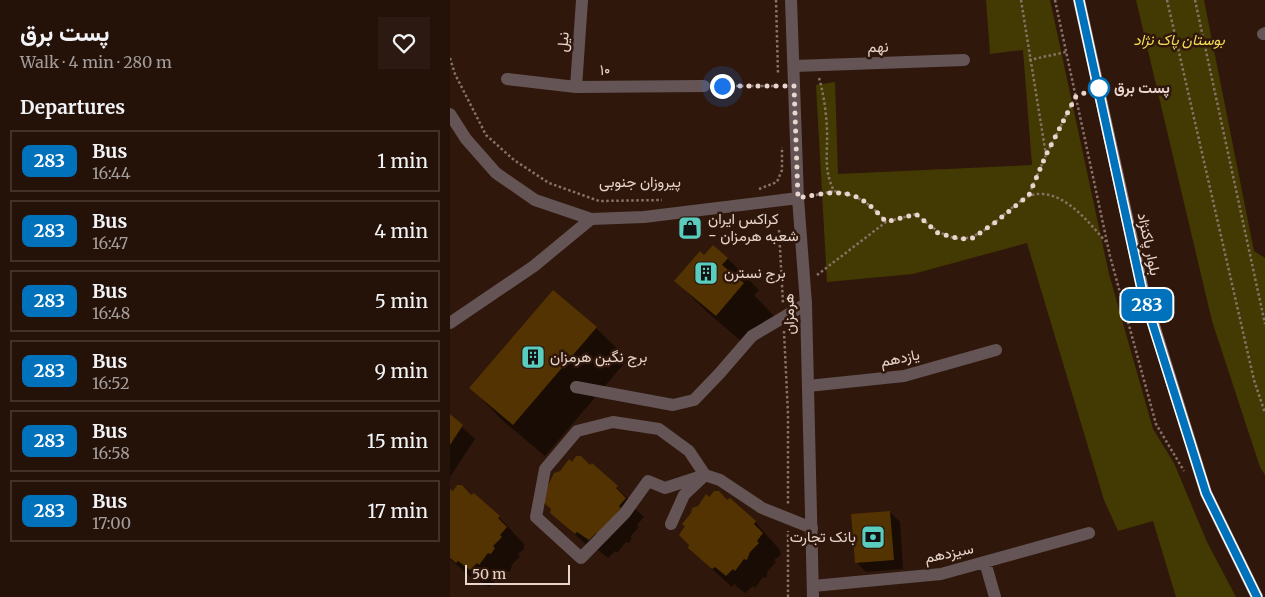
<!DOCTYPE html>
<meta charset="utf-8">
<style>
:root{--surface:#241108;--page:#2c1a12;--text:#f1f3f6;--muted:#a39d9c;--line:#413129}
body{margin:0;font-family:Merriweather,Vazirmatn,serif;background:var(--page);color:var(--text);height:100vh;display:flex;flex-direction:column;font-size:19px;white-space:nowrap}
*{box-sizing:border-box;margin:0}
p{font-size:16px;color:var(--muted)}
.icon{flex:none;width:28px;height:28px;fill:none;stroke:currentColor;stroke-width:2;stroke-linecap:round;stroke-linejoin:round}
.map{position:relative;flex:1;overflow:hidden}
.side{display:flex;flex-direction:column;background:var(--surface);width:450px}
.side>*{flex:none}
.badge{padding:0 10px;border-radius:8px;font-size:18px;line-height:32px}
.scale{position:absolute;left:15px;bottom:12px;width:105px;box-sizing:border-box;padding-left:5px;border:2px solid #e8d5cd;border-top:0;font-size:14px;line-height:18px;white-space:nowrap;color:#e8d5cd;-webkit-text-stroke:4px #30170b;paint-order:stroke}
.you{position:absolute;width:25px;height:25px;margin:-12px;border:4px solid #fff;border-radius:50%;background:#1a73e8;box-shadow:0 0 0 8px #1a73e833}
.map>.badge{position:absolute;translate:-50% -50%;box-shadow:0 0 0 2px #fff}
h2{padding:0 20px;font-size:19px;line-height:45px}
.round{display:grid;place-items:center;flex:none;width:52px;height:52px;border-radius:0px;background:var(--page)}
.summary{display:flex;align-items:center;justify-content:space-between;height:85px;padding:0 20px}
h1{font-size:24px;font-weight:700;line-height:38px}
ul{padding:0;list-style:none}
li{display:flex;align-items:center;gap:15px;height:62px;margin:0 10px 8px;padding:0 10px;border:2px solid var(--line);border-radius:0px}
li div{flex:1}
li b{display:block;font-size:19px}
li em{font-style:normal}
li .badge{min-width:55px;font-weight:700;text-align:center}
main{display:flex;flex:1;min-height:0}
.map>svg:first-child{display:block}
</style>
<main>
<section class="side">
<div class="summary"><div><h1>پست برق</h1><p>Walk · 4 min · 280 m</p></div><a class="round"><svg class="icon" aria-label="heart" viewBox="0 0 24 24"><path d="M12 20l-8-8c-3-5 5-10 8-4 3-6 11-1 8 4z"/></svg></a></div>
<h2>Departures</h2>
<ul>
<li><span class="badge" style="background:#0072bc;color:#fff">283</span><div><b>Bus</b><p>16:44</p></div><em>1 min</em></li>
<li><span class="badge" style="background:#0072bc;color:#fff">283</span><div><b>Bus</b><p>16:47</p></div><em>4 min</em></li>
<li><span class="badge" style="background:#0072bc;color:#fff">283</span><div><b>Bus</b><p>16:48</p></div><em>5 min</em></li>
<li><span class="badge" style="background:#0072bc;color:#fff">283</span><div><b>Bus</b><p>16:52</p></div><em>9 min</em></li>
<li><span class="badge" style="background:#0072bc;color:#fff">283</span><div><b>Bus</b><p>16:58</p></div><em>15 min</em></li>
<li><span class="badge" style="background:#0072bc;color:#fff">283</span><div><b>Bus</b><p>17:00</p></div><em>17 min</em></li>
</ul>
</section>
<div class="map">
<svg width="815" height="597" viewBox="0 0 815 597">
<rect width="100%" height="100%" fill="#30170b"/>
<path fill="#423a02" d="M536 0H600L659 274 703 429 724 463 757 542 786 597H726L703 521 668 531 654 500 577 243 463 274 377 282 366 85 385 82 388 174 582 165 573 50 540 54Z
M686 0H754L804 251 815 258V475L810 467 762 321Z"/>
<path fill="#0007" d="M254 257 277 258 309 290 304 295 324 316 298 347 257 312 226 281Z
M146 328 178 359 95 456 52 420 21 388Z
M0 416 25 439 0 477Z
M122 463 140 467 142 465 186 506 184 508 194 517 187 525 189 527 180 537 182 538 179 543 176 542 167 553 165 551 158 558 147 549 144 552 102 513 111 472Z
M0 490 21 496 49 517 74 544V549L68 554 70 556 62 565 60 572 57 571 49 582 46 580 39 587 28 579 25 581 0 559Z
M260 498 278 502 305 522 330 550 331 555 324 560 326 562 318 571 316 578 313 577 305 588 303 586 295 593 284 584 282 587 239 548 249 507Z
M440 512 450 522 453 569 416 572 406 562Z"/>
<path fill="#523301" d="M263 245 278 258 272 265 294 283 266 316 224 281 250 251 254 255Z
M103 290 147 327 63 425 19 388Z
M0 414 13 425 0 445Z
M126 456H131L140 465 142 463 168 486 166 488 176 498 169 506 171 508 148 536 146 533 139 540 127 532 125 534 100 513 101 509 91 500 104 473 110 471 119 459 122 462Z
M7 485H12L21 495 24 493 50 516 48 518 57 527 50 535 52 537 43 546 45 548 41 554 38 553 29 565 27 563 20 570 8 561 6 563 0 558V489L3 491Z
M264 491H269L277 500 280 498 306 521 304 524 313 533 307 541 309 543 300 552 297 560 294 559 285 571 283 569 276 576 265 567 262 569 238 548 239 545 229 535 235 526 232 524 241 513 242 508 248 506 256 494 259 497Z
M440 511 444 560 405 563 401 514Z"/>
<g fill="none" stroke-linecap="round" stroke-linejoin="round">
<path stroke="#887267" stroke-width="2.5" stroke-dasharray="2.5 2.5" stroke-linecap="butt" d="M326 0 328 74
M571 0 596 155
M605 0 660 256 706 424 734 471
M717 0 804 380 815 413
M745 0 815 324
M0 58 5 74 36 135 64 160 99 183 149 201 212 200
M579 60 616 52
M369 78C374 95 376 112 377 129 378 153 373 169 384 191 409 196 419 202 436 222
M266 86H330
M309 189 327 182 332 170V147
M579 194 596 155 625 98
M361 196 384 191
M329 230 333 303
M367 275 436 222 466 214C510 253 522 242 563 207 573 199 580 193 593 194 619 196 641 225 656 242
M334 331 338 414V505
M338 597V531"/>
<path stroke="#645455" stroke-width="12" d="M813 34 815 33
M344 66 514 60
M57 79 126 87 254 86
M126 87 132 0
M0 323 84 266 141 219
M358 386 454 376 546 350
M126 387 223 405 244 400 269 374 302 336 356 304
M255 475 239 451 209 429 163 422 127 431 95 469 86 517 131 558 175 513 198 481 215 488 255 475 270 480 312 508 362 528
M221 524 234 495 252 478
M535 562 545 597
M363 586 491 574 639 533"/>
<path stroke="#645455" stroke-width="12" d="M341 0 348 198 356 304 363 597
M0 114 16 139 46 173 85 200 141 219 194 217 348 198"/>
<path stroke="#8c7373" stroke-width="12" d="M629 0 693 290 756 493 807 597"/>
</g>
<g fill="none" stroke-linecap="round" stroke-linejoin="round">
<g stroke="#fff" stroke-width="11">
<path id="line" d="M629 0 692 290 756 493 807 597"/>
</g>
<use href="#line" stroke="#0072bc" stroke-width="8"/>
<path stroke="#e8d5cd" stroke-width="5" stroke-dasharray="0 9" d="M272 86H344L348 198C391 190 406 187 436 222L466 214 488 233 510 239 523 238 547 221 579 195 596 155 626 96 649 88"/>
</g>
<defs>
<g id="shop-square" transform="scale(1.25)"><rect x="-9" y="-9" width="18" height="18" rx="4" fill="#59cebf" stroke="#30170b"/><path d="M-5-2.5h2.3a2.7 3.5 0 0 1 5.4 0H5L5.5 6h-11ZM-1.5-2.5h3a1.5 2.3 0 0 0-3 0Z" fill="#111"/></g>
<g id="building-square" transform="scale(1.25)"><rect x="-9" y="-9" width="18" height="18" rx="4" fill="#59cebf" stroke="#30170b"/><path d="M-4-6H4V6H1V3H-1V6H-4ZM-2.5-4.3h1.7v1.8h-1.7ZM.8-4.3h1.7v1.8H.8ZM-2.5-1h1.7V.8h-1.7ZM.8-1h1.7V.8H.8Z" fill="#111"/></g>
<g id="bank-square" transform="scale(1.25)"><rect x="-9" y="-9" width="18" height="18" rx="4" fill="#59cebf" stroke="#30170b"/><path d="M-6-4H6V4H-6ZM0-2.3a2.3 2.3 0 1 0 0 4.6a2.3 2.3 0 1 0 0-4.6Z" fill="#111"/></g>
</defs>
<g fill-rule="evenodd">
<use href="#shop-square" x="240" y="228"/>
<use href="#building-square" x="256" y="273"/>
<use href="#building-square" x="83" y="357"/>
<use href="#bank-square" x="423" y="537"/>
</g>
<circle fill="#fff" stroke="#0072bc" stroke-width="2.5" cx="649" cy="88" r="10"/>
<g text-anchor="middle" stroke-width="5" stroke-linejoin="round" paint-order="stroke">
<g font-size="15" font-style="italic" fill="#f3df57" stroke="#30170b">
<text x="729" y="45">بوستان پاک نژاد</text>
</g>
<g font-size="15" fill="#e8d5cd" stroke="#30170b">
<text transform="translate(113 42) rotate(-86)" y="5">نیل</text>
<text transform="translate(428 47) rotate(-2)" y="5">نهم</text>
<text x="155" y="75">۱۰</text>
<text x="190" y="187">پیروزان جنوبی</text>
<text transform="translate(699 244) rotate(78)" y="5">بلوار پاکنژاد</text>
<text transform="translate(339 314) rotate(-92)" y="5">هرمزان</text>
<text transform="translate(450 358) rotate(-11)" y="5">یازدهم</text>
<text transform="translate(499 553) rotate(-12)" y="5">سیزدهم</text>
</g>
<g font-size="15" font-weight="bold" fill="#e8d5cd" stroke="#30170b" text-anchor="start">
<text x="664" y="93">پست برق</text>
</g>
<g font-size="15" fill="#e8d5cd" stroke="#30170b" text-anchor="start">
<text x="258" y="224">کراکس ایران<tspan x="258" dy="17">- شعبه هرمزان</tspan></text>
<text x="274" y="278">برج نسترن</text>
<text x="100" y="362">برج نگین هرمزان</text>
<text x="406" y="542" text-anchor="end">بانک تجارت</text>
</g>
</g>
</svg>
<div class="scale">50 m</div>
<div class="you" style="left:272px;top:86px"></div>
<b class="badge" style="left:697px;top:305px;background:#0072bc;color:#fff">283</b>
</div>
</main>
